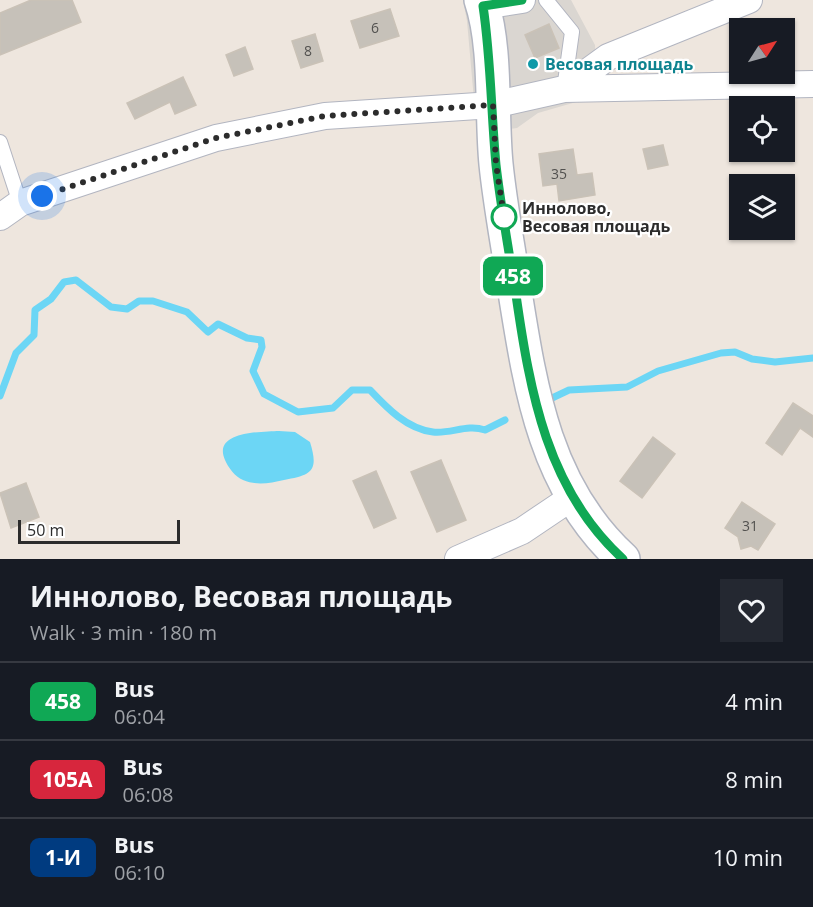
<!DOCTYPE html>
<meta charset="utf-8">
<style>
:root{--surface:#171b24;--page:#242831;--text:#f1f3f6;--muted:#9ea1a6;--line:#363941}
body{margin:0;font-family:"Open Sans",sans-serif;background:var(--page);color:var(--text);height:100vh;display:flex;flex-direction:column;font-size:22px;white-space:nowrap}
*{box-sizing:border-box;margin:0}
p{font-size:20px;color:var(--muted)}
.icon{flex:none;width:33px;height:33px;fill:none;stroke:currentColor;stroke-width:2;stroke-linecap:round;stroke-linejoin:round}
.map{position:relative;height:559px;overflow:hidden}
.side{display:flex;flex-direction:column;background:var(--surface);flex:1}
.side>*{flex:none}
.badge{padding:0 12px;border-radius:9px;font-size:21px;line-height:39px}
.needle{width:39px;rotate:54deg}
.fabs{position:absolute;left:729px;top:18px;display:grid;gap:12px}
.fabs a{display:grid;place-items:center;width:66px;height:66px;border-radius:0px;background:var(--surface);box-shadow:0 2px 4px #0004;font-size:30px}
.scale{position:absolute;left:18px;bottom:15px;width:162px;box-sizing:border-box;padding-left:6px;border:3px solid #2c2c2c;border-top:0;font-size:16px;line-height:21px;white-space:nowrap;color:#2c2c2c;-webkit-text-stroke:4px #fff;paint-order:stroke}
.you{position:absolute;width:30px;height:30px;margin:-15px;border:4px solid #fff;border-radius:50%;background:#1a73e8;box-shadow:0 0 0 9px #1a73e833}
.map>.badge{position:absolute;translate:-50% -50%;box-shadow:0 0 0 3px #fff}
.round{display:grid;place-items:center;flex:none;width:63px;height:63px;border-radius:0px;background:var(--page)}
.head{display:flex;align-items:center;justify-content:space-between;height:102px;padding:0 30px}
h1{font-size:28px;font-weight:700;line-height:45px}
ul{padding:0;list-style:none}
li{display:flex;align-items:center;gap:18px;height:78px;padding:0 30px;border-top:2px solid var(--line)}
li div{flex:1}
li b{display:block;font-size:22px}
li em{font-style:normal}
li .badge{min-width:66px;font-weight:700;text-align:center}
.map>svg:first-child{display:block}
</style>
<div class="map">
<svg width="813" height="559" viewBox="0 0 813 559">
<rect width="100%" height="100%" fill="#eee6de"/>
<path fill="#dad6d1" d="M463 0H571L595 45 597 96 538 113 517 128 477 134 467 21Z"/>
<path fill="#6cd6f5" d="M279 431 295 432 310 442C319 471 312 475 284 480 270 483 257 486 243 480 235 477 228 467 225 460 212 431 262 432 279 431Z"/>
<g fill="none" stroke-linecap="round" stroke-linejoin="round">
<path stroke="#6cd6f5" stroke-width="7" d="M0 396 16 353 34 335 35 310 51 299 64 282 76 280 111 307 127 309 139 301H153L187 312 208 332 218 324 247 338 261 340 262 347 253 371 264 394 298 412 333 408 352 390H370C387 408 407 429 433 432 451 434 467 424 485 430L505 420
M550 399 569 390 627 387 658 371 721 353 735 352 752 359 775 362 813 358"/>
</g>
<path fill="#c6c1b9" stroke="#cac2b7" stroke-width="1.5" d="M31 0H72L81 22 0 55V13Z
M390 9 399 36 360 48 351 21Z
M549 24 559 48 535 58 525 35Z
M315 34 323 61 301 68 292 41Z
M245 47 253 69 234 76 226 55Z
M183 77 196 105 175 114 170 102 135 119 127 103Z
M663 145 668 165 648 169 643 149Z
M573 149 577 175 592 173 595 195 559 201 557 184 543 186 539 154Z
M793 403 813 416V437L800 428 782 455 766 443Z
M653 437 675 454 642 498 620 481Z
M441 460 466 520 437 532 411 472Z
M376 471 396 518 374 528 353 481Z
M26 483 39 517 11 528 0 493Z
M742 502 775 524 758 550 751 546 741 549 738 537 725 528Z"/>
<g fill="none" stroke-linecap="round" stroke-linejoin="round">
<g stroke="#b2b5c0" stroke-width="16">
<path id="service" d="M546 0 572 32 564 89
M0 142 20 203"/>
</g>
<g stroke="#b2b5c0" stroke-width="28">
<path id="minor" d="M483 6 522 0
M564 89 813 84
M0 217 20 203 216 138 325 116 493 105 564 89 608 57 749 0
M458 559 522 531 571 498"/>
</g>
<g stroke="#b2b5c0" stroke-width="36">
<path id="secondary" d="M481 0C497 47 491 114 496 164 500 204 508 245 514 286 530 386 544 487 623 559"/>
</g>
<use href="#service" stroke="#fff" stroke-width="14"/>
<use href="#minor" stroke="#fff" stroke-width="26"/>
<use href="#secondary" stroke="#fff" stroke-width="33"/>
</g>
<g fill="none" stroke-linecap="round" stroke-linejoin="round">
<g stroke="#fff" stroke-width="14">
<path id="line" d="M522 0 483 6C491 59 491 112 496 165 501 208 509 252 516 295 530 392 547 490 623 559"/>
</g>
<use href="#line" stroke="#10a855" stroke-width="9"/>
<path stroke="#2c2c2c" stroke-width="6" stroke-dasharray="0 10.8" d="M42 196 216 138 325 116 493 105 496 164 504 217"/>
</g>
<circle fill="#0f9aa8" stroke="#fff" stroke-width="2" cx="533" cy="64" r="6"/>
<circle fill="#fff" stroke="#10a855" stroke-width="3" cx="504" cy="217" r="12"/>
<g text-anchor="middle" stroke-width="4.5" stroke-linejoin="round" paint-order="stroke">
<g font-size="14" fill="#52514f">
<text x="375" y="33">6</text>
<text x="308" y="56">8</text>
<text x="559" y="179">35</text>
<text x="750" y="531">31</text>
</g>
<g font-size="16" font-weight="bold" fill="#0d838f" stroke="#fff" text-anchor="start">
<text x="545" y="70">Весовая площадь</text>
</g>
<g font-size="16" font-weight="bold" fill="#2c2c2c" stroke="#fff" text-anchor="start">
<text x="522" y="214">Иннолово,<tspan x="522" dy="18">Весовая площадь</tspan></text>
</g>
</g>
</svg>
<div class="fabs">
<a><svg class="needle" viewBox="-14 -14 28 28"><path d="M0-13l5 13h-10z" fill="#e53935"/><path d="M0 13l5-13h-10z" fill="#9ea1a6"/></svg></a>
<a><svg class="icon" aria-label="locate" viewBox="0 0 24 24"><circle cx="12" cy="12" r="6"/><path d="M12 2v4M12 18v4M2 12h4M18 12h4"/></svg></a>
<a><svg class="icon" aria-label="layers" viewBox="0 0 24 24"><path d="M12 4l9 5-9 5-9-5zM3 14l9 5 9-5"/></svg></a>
</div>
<div class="scale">50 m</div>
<div class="you" style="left:42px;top:196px"></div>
<b class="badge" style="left:513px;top:276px;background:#10a855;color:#fff">458</b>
</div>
<section class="side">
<div class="head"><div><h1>Иннолово, Весовая площадь</h1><p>Walk · 3 min · 180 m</p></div><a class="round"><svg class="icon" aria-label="heart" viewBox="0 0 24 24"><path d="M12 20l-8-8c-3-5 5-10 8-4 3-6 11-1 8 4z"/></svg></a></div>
<ul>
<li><span class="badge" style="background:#10a855;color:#fff">458</span><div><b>Bus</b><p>06:04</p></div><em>4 min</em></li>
<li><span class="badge" style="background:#d7263d;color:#fff">105А</span><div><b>Bus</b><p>06:08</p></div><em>8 min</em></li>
<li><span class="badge" style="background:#003b80;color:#fff">1-И</span><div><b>Bus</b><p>06:10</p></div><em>10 min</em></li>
</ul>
</section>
